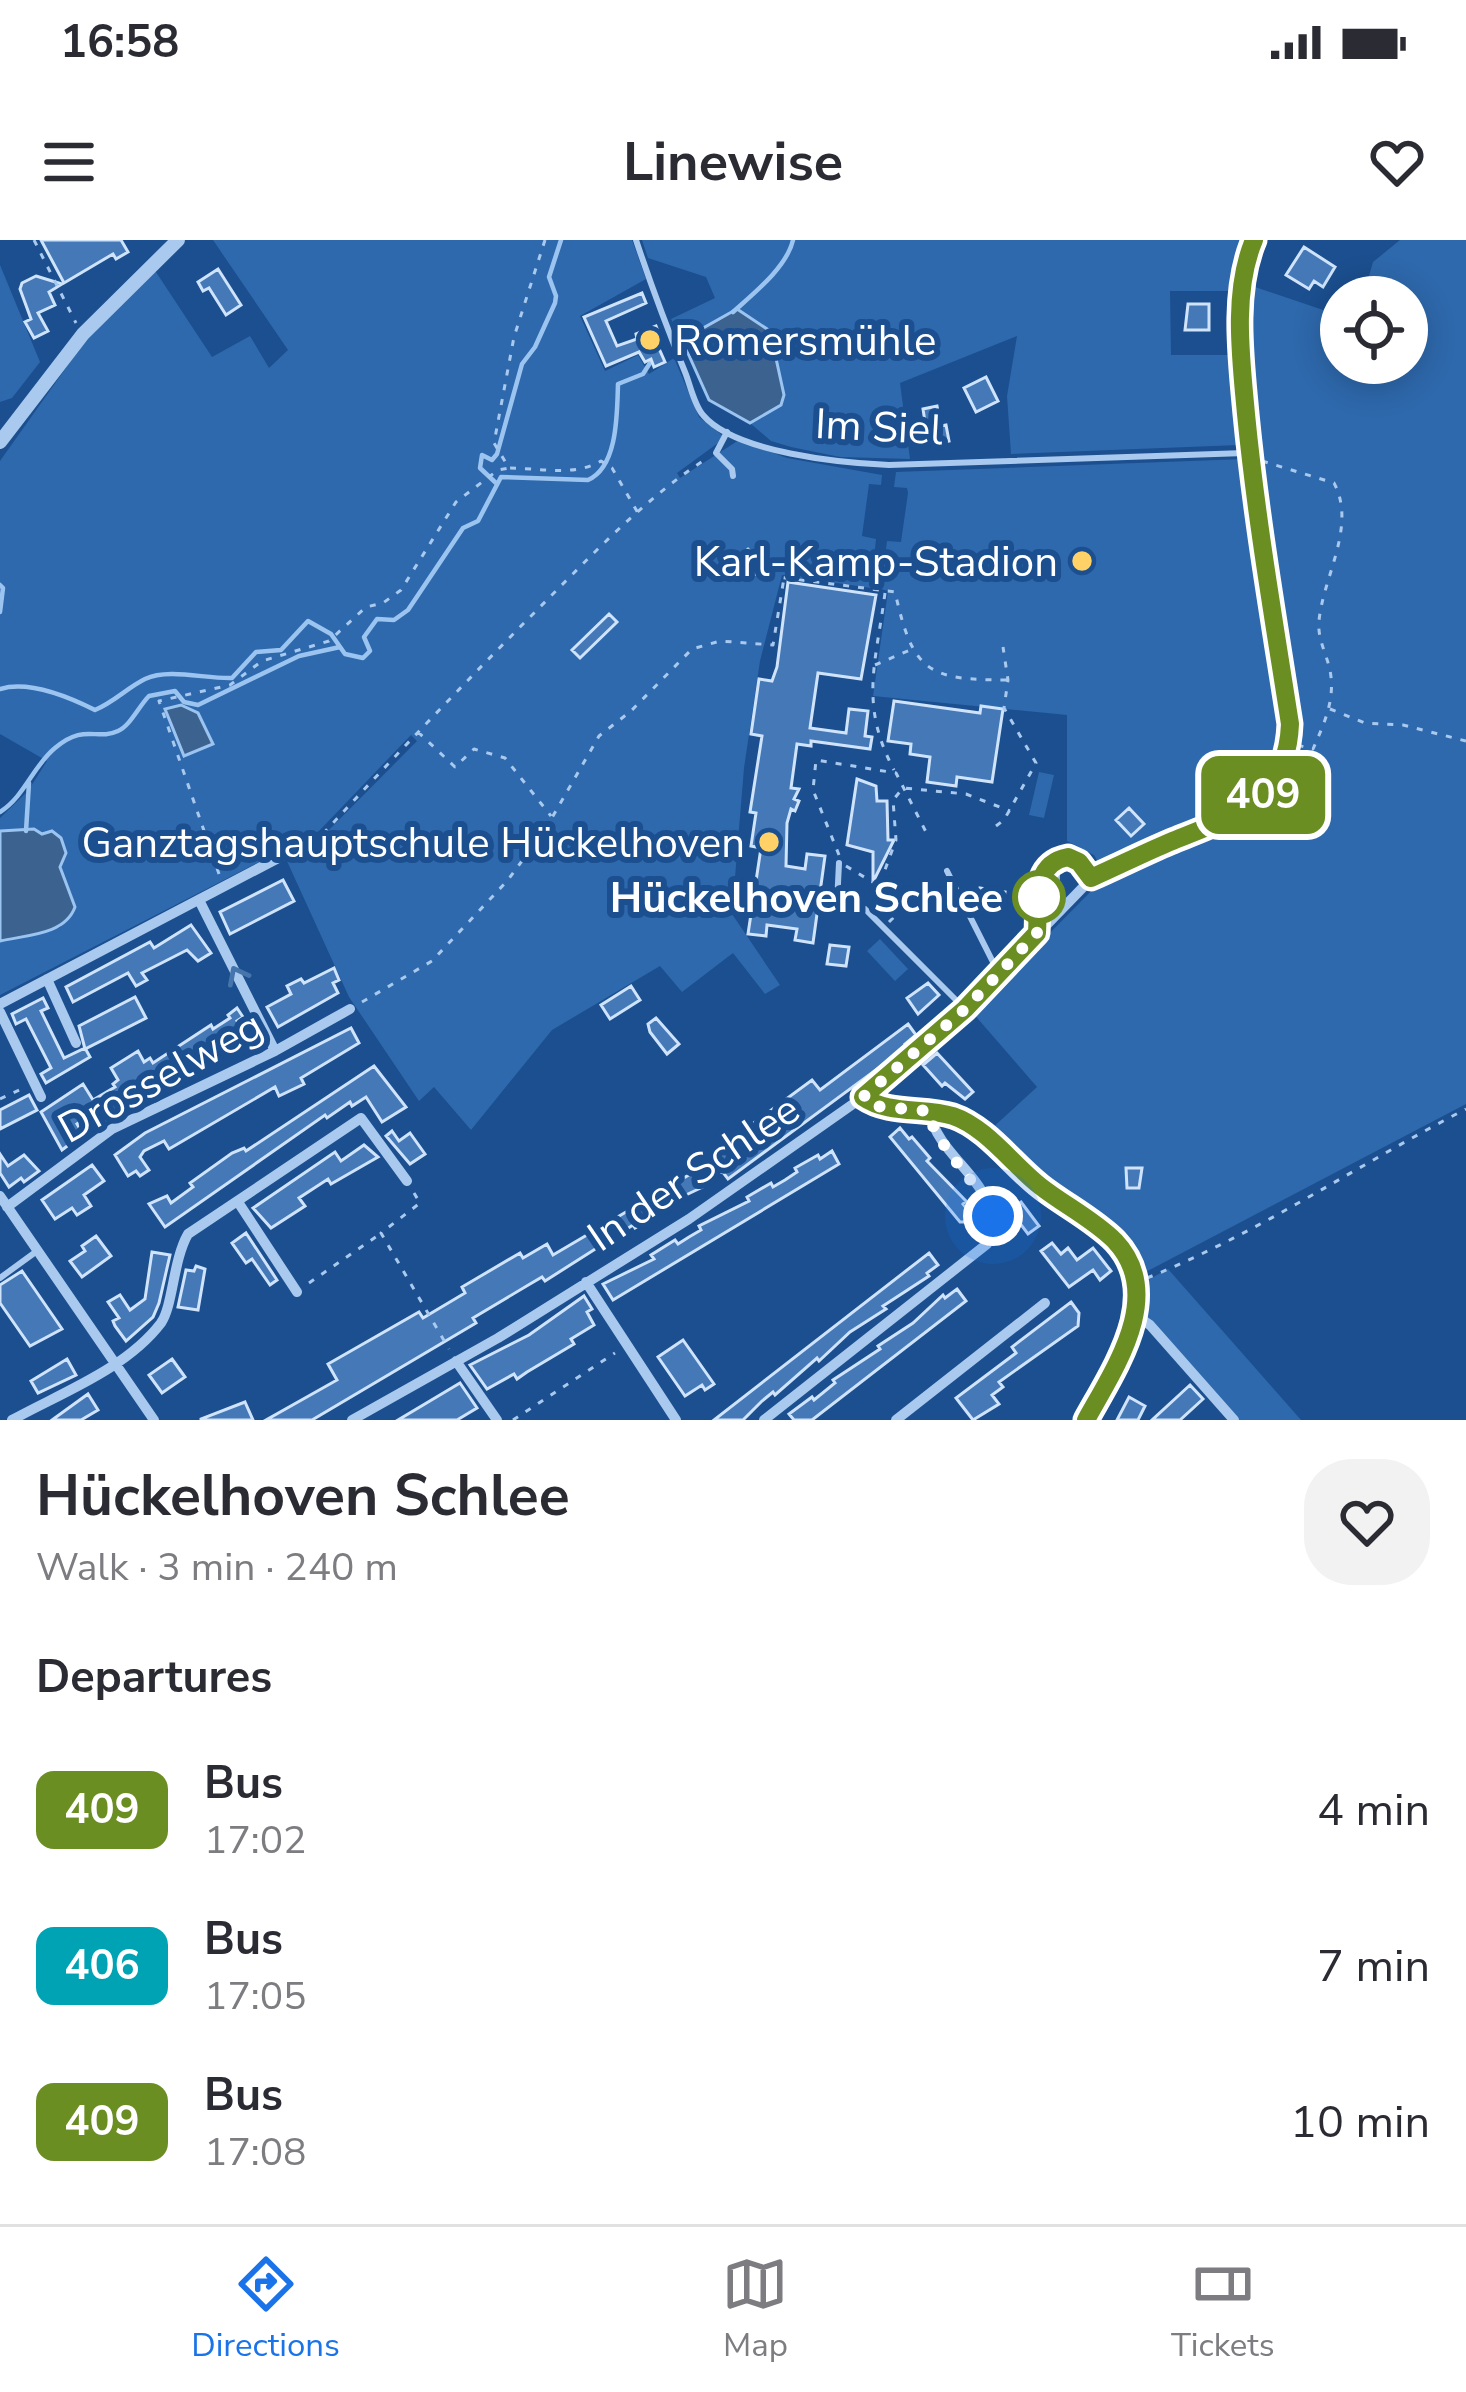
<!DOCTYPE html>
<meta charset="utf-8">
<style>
:root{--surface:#fff;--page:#f2f2f3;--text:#2b2b33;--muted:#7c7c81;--line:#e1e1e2;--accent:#1a73e8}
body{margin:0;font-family:"Nunito Sans",sans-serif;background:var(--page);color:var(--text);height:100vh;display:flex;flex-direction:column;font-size:45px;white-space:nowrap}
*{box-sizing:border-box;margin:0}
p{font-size:39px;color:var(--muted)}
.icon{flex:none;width:66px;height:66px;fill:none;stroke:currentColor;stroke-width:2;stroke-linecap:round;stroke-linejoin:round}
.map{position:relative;height:1180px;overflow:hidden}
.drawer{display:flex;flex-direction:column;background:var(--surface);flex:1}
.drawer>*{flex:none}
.badge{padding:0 24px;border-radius:18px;font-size:42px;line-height:78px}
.tools{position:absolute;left:1320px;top:36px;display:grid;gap:24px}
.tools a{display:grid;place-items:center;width:108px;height:108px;border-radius:50%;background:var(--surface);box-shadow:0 6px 30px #0003;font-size:60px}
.you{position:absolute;width:60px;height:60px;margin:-30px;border:9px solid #fff;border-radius:50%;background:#1a73e8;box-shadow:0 0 0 18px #1a73e833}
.map>.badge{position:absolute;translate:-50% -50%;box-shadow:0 0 0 6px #fff}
h2{padding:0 36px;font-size:45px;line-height:108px}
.round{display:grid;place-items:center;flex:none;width:126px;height:126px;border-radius:48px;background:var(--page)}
.headline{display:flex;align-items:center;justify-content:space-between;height:204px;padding:0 36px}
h1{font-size:57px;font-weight:700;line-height:90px}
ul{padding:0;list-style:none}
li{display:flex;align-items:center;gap:36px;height:156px;padding:0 36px}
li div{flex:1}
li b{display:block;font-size:45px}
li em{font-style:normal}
li .badge{min-width:132px;font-weight:700;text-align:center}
.status{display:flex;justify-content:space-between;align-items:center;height:84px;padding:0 60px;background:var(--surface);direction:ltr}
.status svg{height:33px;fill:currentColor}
header{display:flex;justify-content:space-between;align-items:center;height:156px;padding:0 36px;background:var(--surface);font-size:54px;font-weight:700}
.tabs{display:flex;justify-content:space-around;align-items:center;height:168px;border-top:3px solid var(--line);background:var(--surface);font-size:33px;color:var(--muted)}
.tabs a{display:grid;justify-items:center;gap:6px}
.tabs .selected{color:var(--accent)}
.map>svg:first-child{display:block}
</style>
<div class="status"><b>16:58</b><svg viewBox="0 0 49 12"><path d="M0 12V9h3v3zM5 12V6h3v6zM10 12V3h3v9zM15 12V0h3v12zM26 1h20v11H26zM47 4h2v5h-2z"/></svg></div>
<header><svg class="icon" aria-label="menu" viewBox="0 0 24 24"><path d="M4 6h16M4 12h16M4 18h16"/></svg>Linewise<svg class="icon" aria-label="heart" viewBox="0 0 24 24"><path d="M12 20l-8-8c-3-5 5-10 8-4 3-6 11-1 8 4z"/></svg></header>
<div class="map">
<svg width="1466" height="1180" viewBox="0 0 1466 1180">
<rect width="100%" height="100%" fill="#1b4f8f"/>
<path fill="#2e69ad" d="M213 0H632L646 39 580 76 605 131 638 115 649 134 674 118 699 177 722 195 718 203 677 233 680 238 739 200 787 218 882 235 881 245 869 244 862 296 876 299 871 348 782 335 760 421 744 528 732 674 780 745 765 754 733 713 682 752 660 726 552 790 471 890 434 847 419 861 349 757 286 619 323 596 417 501 411 495 319 591 0 755V701L61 687 62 620 52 591 42 594 33 589 0 591V578L28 551 47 521 0 494V221L90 94 154 29 212 117 250 96 269 128 288 110Z
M642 0H1242L1234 18 1230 51H1170L1171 115H1231L1239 205 1011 214 1007 156 1017 96 900 143 910 219 840 217 791 207 771 201 750 183 781 165 770 91 737 69 682 100 671 79 715 58 706 37 648 18Z
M1400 0H1466V864L1140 1035 1130 1008 1119 993 990 890 1037 847 972 772 1106 636 1094 615 1067 601V475L873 456 888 351 881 349 887 301 901 302 908 253 907 248 894 247 896 232 1244 219 1289 518H1294L1259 231 1249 45 1335 74 1341 70V123H1407V57H1356L1365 50 1373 22Z
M0 25 40 122 12 158 0 162Z
M1039 532 1054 535 1044 578 1029 575Z
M880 699 908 729 895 741 867 711Z
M1168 1029 1301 1180H1239L1148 1079 1146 1041Z"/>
<path fill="#3c6290" stroke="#9cc4f0" stroke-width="3" d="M737 69 770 91 784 155 781 165 750 183 709 160 682 100Z
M181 465 198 473 213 504 184 516 165 469Z
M34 589 42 594 52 591 61 598 66 613 60 627 75 667C65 695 26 695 0 701V591Z"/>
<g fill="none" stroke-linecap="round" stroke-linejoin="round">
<path stroke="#9cc4f0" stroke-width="4.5" d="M733 72C753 54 787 27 793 0
M496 243 480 228 482 215 492 220 497 214 522 124 535 107 555 63 556 56 549 37 561 0
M0 345 3 348 0 372
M0 449C29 440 69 457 95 470 114 462 127 448 145 439 169 428 205 439 232 438L256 412 281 410 308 381 331 394 345 414 363 418 370 411 364 397 377 379 394 380 408 370 463 288 478 281 501 237 588 240C618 227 617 173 618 144L643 134 650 123
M0 572C25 556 33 526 55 508 85 483 96 501 118 491 130 486 139 466 149 456L175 451 184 462 198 465 299 416 340 407
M26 591 29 543"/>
</g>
<path fill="#4478b7" stroke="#cfe3fa" stroke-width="3" d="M41 0H121L128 12 116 19 113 14 64 43Z
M1304 7 1335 27 1323 47 1314 41 1309 49 1286 35Z
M218 29 241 65 226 75 209 48 203 51 198 42Z
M36 36 62 44 49 52 55 65 38 73 48 91 34 98 25 82 31 79 20 49 22 43Z
M642 53 646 63 606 81 617 106 637 99 636 94 656 86 662 102 657 104 665 122 654 127 651 119 645 122 639 112 606 126 584 77Z
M1188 64H1209V90H1185Z
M986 137 998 161 976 172 964 148Z
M937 166 941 186 946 185 949 201 922 206 918 183 925 182 923 169Z
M788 342 876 355 861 439 818 433 810 488 846 493 849 469 868 471 865 496 872 497 870 509 811 501V506L797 504 791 548 799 549 794 559 799 561 795 571 791 569 787 583 786 626 805 629 807 614 825 616 813 703 795 700 797 689 767 685 766 696 748 694 761 608 751 606 756 573 750 572 762 496 751 494 759 439 772 441 777 427Z
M609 374 617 382 580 418 572 410Z
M894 461 980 473 981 466 1003 469 992 542 957 537 956 546 927 542 930 517 910 514 911 504 888 501Z
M857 539 876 546 877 561H887L888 600H894L873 642V612L847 605Z
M1129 568 1144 584 1131 596 1116 580Z
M283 640 294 661 230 694 220 672Z
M980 648 1005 652 1002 669 978 665Z
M191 685 211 713 198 721 187 710 142 733 147 740 136 746 128 733 73 762 66 747 150 702 154 708Z
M830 705 849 707 846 726 827 724Z
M334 728 339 740 333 743 338 753 278 787 267 767 291 754 287 746 301 739 304 743Z
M928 743 939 755 918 774 907 758Z
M631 746 640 760 610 779 601 765Z
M135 757 146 778 85 809 79 786Z
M43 758 48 768 41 771 64 818 85 808 90 817 46 843 41 834 51 828 26 779 16 784 12 774Z
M237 768 243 777 237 781 246 795 165 840 101 883 95 872 77 884 83 894 62 910 41 872 83 844 93 860 115 847 113 844 118 840 111 828 138 811 144 822 150 818 153 823 211 785 213 789 230 778 228 775Z
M656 778 679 804 667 814 650 792 648 784Z
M908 784 916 795 905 804 907 807 728 939 722 931 705 942 707 945 669 963 657 970 659 974 635 988 633 985 545 1041 542 1037 530 1044 473 1078 476 1083 312 1180H266L337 1140 328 1124 419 1072 423 1078 465 1053 462 1047 520 1013 523 1018 547 1004 553 1015 721 916 717 910 812 840 820 850Z
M351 788 359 803 301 838 304 844 279 856 275 847 169 909 164 901 144 911 140 917 149 930 140 936 136 931 128 936 115 915 145 893Z
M937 813 973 852 965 859 945 843 942 846 923 825Z
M374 826 406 867 382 882 366 857 352 866 350 862 327 878 325 875 165 987 149 964 167 956 171 963 193 947 190 943 232 913 244 908 246 911Z
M29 855 37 870 0 889V870Z
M900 888 909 899 912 897 930 918 927 921 966 961 963 964 972 975 964 982H960L890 897Z
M392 891 399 901 410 893 425 914 410 924 386 896Z
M364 905 378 917 331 944 328 939 299 958 305 966 271 988 253 968 335 912 341 921Z
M832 911 839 924 613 1060 603 1044 654 1019 651 1015 675 1000 678 1004 689 997 701 990 699 986 749 961 747 957 771 943 773 947 785 940 797 932 795 928 818 915 820 919Z
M0 914 8 926 24 915 39 931 24 942 21 938 9 947 0 933Z
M92 925 104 941 84 955 91 966 77 975 72 968 55 979 42 960Z
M1126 928H1142L1139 948H1127Z
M1021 962 1039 986 1028 994 1010 970Z
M246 993 277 1040 270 1045 252 1019 246 1023 232 1003Z
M96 996 111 1016 82 1037 70 1021 85 1011 82 1006Z
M1052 1003 1061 1014 1068 1008 1077 1020 1093 1008 1111 1031 1100 1040 1093 1030 1069 1047 1041 1011Z
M152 1012 170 1015 159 1063 153 1077 126 1101 115 1086 113 1081 119 1078 108 1062 120 1055 130 1070 145 1059Z
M929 1013 938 1025 927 1033 929 1036 883 1066 886 1069 850 1092 819 1121 817 1118 775 1155 773 1152 762 1161 743 1180H714Z
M196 1026 205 1029 198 1070 178 1067 186 1030 194 1031Z
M22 1031 62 1089 30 1106 0 1063V1045Z
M957 1049 966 1061 812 1180H794L789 1174 812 1157 814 1160 835 1143 833 1140 880 1109 878 1106 913 1083 943 1055 945 1058Z
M584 1056 592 1069 587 1072 594 1085 571 1099 574 1104 527 1132 517 1139 514 1134 487 1149 470 1125 529 1095Z
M1071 1062 1079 1073 1078 1086 999 1142 1003 1147 992 1155 999 1164 973 1180 956 1158 1016 1113 1012 1107Z
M683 1100 714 1144 705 1150 702 1145 685 1156 658 1117Z
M67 1119 76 1135 38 1153 31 1141Z
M172 1119 185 1137 162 1153 149 1135Z
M460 1143 477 1168 457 1180H398Z
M1190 1145 1203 1159 1180 1180H1152Z
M88 1154 98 1170 81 1180H52Z
M1129 1157 1145 1166 1138 1180H1117Z
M245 1162 253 1180H201V1179Z"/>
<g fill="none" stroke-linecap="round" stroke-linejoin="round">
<path stroke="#a9c9ee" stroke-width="3" stroke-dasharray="6 9" stroke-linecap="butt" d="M34 0 76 83
M545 0 514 97 494 203 509 228C539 228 574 237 601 221L612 228 638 273
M1262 221 1334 243C1357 286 1323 337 1319 381 1317 401 1329 417 1331 437 1334 463 1323 486 1313 509L1297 505
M747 308 759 320 758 333
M739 332 895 352C913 432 927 440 1008 440
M885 353C876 423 859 464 894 530
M875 425 910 410
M1330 469 1365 483 1403 485 1466 501
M418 492 455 527 474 509 505 518 551 576
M996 586 1004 580 1036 523 1004 468 1008 440 1003 407
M297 608 321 596C392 519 465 442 539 368 591 316 644 259 706 219
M839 615 813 550 816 520 896 533 927 594
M846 626 879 646
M219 634 159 461 230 445 262 421 329 401 366 367 383 363 401 350 456 262 498 230 509 228
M882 673 879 646 896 600 893 560 903 548 966 554 1010 571
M889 682 899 672
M362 762 432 721 508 640 546 588 599 496 631 471 692 409 720 401 773 405 784 338
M0 859 26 847
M414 953 420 963 381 993 449 1109
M1147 1038C1259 993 1359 924 1466 869
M309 1043 380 994
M513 1180 615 1113"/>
<path stroke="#a9c9ee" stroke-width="6" d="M636 0C651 45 667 88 685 132 690 144 694 165 703 175 735 213 842 223 889 225L1245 213
M727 192 716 213 732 229 733 236
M839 623 837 663 865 669 965 769
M947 631 999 734
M0 1038 37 1011"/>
<path stroke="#a9c9ee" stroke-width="10" d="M1052 622 1055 634 1053 677
M199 660 275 811
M1037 693C1039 663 1031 624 1068 617L1079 622 1092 638
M47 739 76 803
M0 764 284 615
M0 772 41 857
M863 857C889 875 923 867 953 876 986 888 1013 925 1040 946 1064 965 1093 979 1115 1001 1166 1055 1115 1129 1086 1180
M0 956 154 1180
M238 962 297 1052
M7 967 112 889 275 811 350 769
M586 1042 676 1180
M1135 1075 1150 1085 1234 1180
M456 1121 497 1180
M12 1180C61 1153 126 1129 161 1083 173 1066 173 1020 188 994L361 878 407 941
M352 1180 498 1098 689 979 863 857 965 769 1092 638 1230 578 1255 563 1269 549 1286 516 1290 484 1248 213 1242 60 1254 0
M764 1180 987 1004C1009 945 939 923 929 871
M896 1180 1045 1063"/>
<path stroke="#a9c9ee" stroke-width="14" d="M0 202 83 94 178 0"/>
</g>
<defs><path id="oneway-chevron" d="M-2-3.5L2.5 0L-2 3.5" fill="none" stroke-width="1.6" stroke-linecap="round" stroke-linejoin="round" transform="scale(3)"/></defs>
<use stroke="#4674ac" href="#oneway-chevron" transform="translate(237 735) rotate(-117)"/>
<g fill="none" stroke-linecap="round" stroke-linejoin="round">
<g stroke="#fff" stroke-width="27">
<path id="line" d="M1086 1180C1114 1129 1166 1055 1115 1001 1093 979 1064 965 1040 946 1013 925 986 887 953 876 923 867 889 875 863 857L965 769 1037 693C1039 663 1031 624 1068 617L1079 622 1091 638C1118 626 1144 613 1170 602 1232 577 1287 562 1290 484 1274 381 1256 277 1246 174 1241 119 1232 52 1254 0"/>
</g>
<use href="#line" stroke="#6b8e23" stroke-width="18"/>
<path stroke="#fff" stroke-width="12" stroke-dasharray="0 21.6" d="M993 976C976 938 936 907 928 871L875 866 863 857 965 769 1037 693 1039 657"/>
</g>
<g fill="#ffd166" stroke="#1b4f8f" stroke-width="4.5">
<circle cx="650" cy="100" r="12"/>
<circle cx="1082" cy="321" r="12"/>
<circle cx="769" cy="602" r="12"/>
</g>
<circle fill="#fff" stroke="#6b8e23" stroke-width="6" cx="1039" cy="657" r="24"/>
<g text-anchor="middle" stroke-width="12" stroke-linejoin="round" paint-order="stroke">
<g font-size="42" fill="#fff" stroke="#1b4f8f" text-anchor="end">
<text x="674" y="115" text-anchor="start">Romersmühle</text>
<text x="1058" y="336">Karl-Kamp-Stadion</text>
<text x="745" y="617">Ganztagshauptschule Hückelhoven</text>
</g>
<g font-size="42" fill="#fff" stroke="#1b4f8f">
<text transform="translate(879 186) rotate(3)" y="15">Im Siel</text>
<text transform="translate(160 836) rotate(-29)" y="15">Drosselweg</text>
<text transform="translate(693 932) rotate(-34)" y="15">In der Schlee</text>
</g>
<g font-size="42" font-weight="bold" fill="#fff" stroke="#1b4f8f" text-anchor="end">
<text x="1003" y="672">Hückelhoven Schlee</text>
</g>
</g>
</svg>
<div class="tools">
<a><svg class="icon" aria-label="locate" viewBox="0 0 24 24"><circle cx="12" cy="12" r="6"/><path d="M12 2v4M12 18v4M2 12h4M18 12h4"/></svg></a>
</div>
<div class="you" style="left:993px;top:976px"></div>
<b class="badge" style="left:1263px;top:555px;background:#6b8e23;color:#fff">409</b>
</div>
<section class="drawer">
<div class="headline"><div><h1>Hückelhoven Schlee</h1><p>Walk · 3 min · 240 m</p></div><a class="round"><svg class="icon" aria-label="heart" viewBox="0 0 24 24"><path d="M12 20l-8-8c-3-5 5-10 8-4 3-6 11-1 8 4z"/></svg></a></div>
<h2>Departures</h2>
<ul>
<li><span class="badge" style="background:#6b8e23;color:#fff">409</span><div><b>Bus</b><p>17:02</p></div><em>4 min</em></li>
<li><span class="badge" style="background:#00a3b4;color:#fff">406</span><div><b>Bus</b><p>17:05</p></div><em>7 min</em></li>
<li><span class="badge" style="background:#6b8e23;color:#fff">409</span><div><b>Bus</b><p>17:08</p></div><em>10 min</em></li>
</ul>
</section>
<nav class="tabs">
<a class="selected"><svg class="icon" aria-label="directions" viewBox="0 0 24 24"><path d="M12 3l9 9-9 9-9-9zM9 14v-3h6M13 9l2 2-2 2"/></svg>Directions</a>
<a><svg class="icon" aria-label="map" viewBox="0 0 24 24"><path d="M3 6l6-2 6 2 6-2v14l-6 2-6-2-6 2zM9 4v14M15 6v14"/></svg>Map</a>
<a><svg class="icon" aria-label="tickets" viewBox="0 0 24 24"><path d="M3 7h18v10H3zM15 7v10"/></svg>Tickets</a>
</nav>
